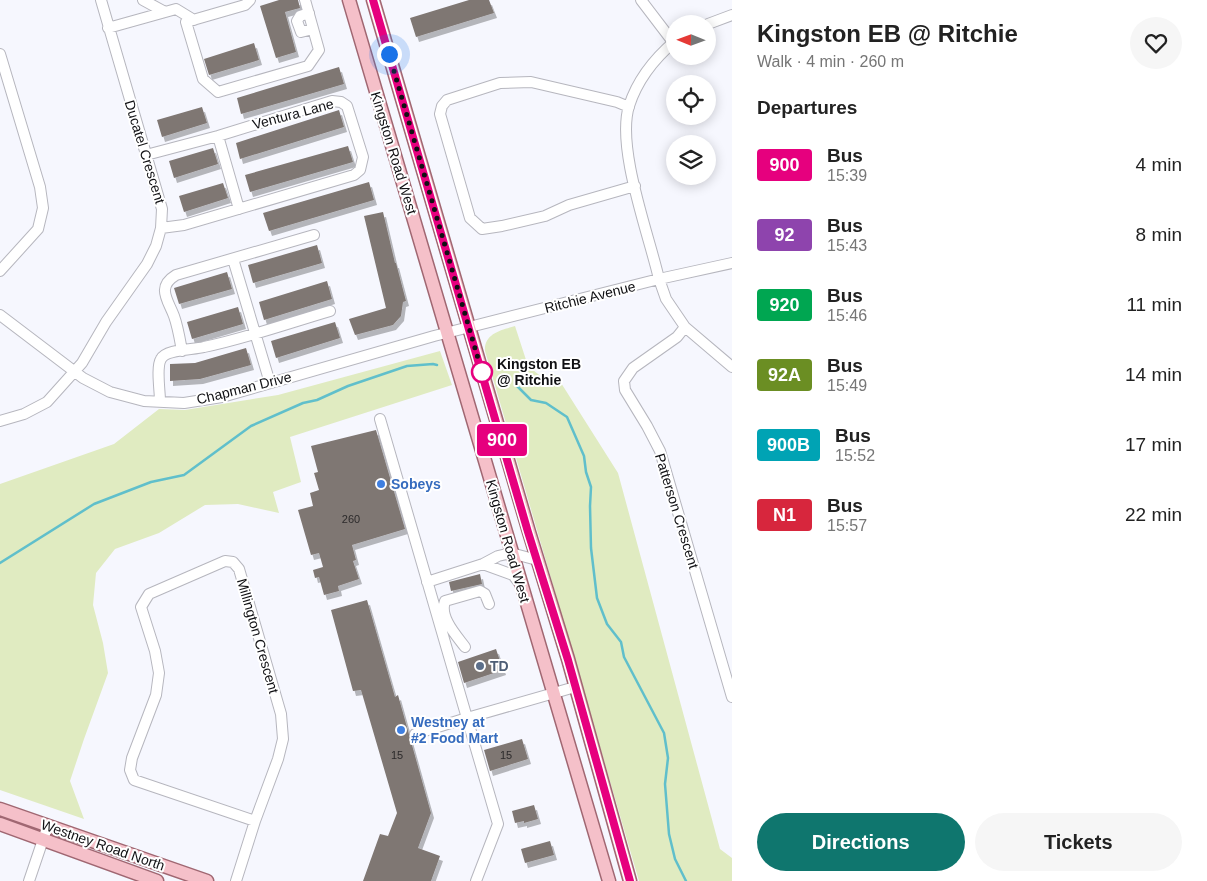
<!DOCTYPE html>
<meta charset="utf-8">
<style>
:root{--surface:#fff;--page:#f6f6f6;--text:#222;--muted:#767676;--accent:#0f766e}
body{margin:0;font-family:Arial,sans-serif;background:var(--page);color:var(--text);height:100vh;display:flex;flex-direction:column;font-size:19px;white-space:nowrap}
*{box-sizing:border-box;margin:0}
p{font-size:16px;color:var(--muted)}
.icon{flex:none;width:28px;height:28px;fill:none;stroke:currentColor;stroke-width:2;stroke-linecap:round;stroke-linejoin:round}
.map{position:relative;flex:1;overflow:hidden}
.side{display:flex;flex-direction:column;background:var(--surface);width:475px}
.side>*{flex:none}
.badge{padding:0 10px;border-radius:4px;font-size:18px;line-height:32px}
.needle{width:32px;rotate:271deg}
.buttons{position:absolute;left:666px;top:15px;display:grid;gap:10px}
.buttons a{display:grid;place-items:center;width:50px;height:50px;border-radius:50%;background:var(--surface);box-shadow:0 2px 12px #0003;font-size:25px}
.you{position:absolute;width:25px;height:25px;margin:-12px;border:4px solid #fff;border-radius:50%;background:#1a73e8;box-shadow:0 0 0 8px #1a73e833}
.map>.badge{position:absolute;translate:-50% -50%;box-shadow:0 0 0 2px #fff}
h2{padding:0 25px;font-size:19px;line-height:45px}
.round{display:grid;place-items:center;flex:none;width:52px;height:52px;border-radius:26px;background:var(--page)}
.summary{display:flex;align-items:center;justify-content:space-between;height:85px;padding:0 25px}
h1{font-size:24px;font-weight:700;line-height:38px}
.action{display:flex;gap:10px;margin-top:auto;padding:10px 25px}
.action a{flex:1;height:58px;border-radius:30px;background:var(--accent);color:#fff;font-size:20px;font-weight:700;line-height:58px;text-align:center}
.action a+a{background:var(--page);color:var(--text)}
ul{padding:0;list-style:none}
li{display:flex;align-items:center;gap:15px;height:70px;padding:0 25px}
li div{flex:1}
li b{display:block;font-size:19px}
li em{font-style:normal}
li .badge{min-width:55px;font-weight:700;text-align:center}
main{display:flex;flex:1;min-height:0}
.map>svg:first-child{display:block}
</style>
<main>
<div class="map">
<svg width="732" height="881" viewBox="0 0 732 881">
<defs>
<filter id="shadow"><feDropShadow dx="3" dy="5" stdDeviation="0" flood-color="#0004"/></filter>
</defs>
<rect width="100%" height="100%" fill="#f6f7fe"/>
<path fill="#e0ebc1" d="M515 326 528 366 543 378 556 375 618 473 720 849 732 858V881H639L485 351C484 333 502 330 515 326Z
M440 351 452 385 290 437 301 482 273 492 279 513 238 504 205 505 159 533 115 549 96 573 93 605 103 643 108 673 84 739 70 781 84 819 0 790V484L114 444 159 409 185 410 278 395Z"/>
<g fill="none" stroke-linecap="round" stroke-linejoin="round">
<path stroke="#60bfcb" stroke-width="2.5" d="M517 386 531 400 546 403 567 417 584 456 586 472 591 487 590 506 591 548 597 598 607 624 621 642 624 657 664 733 668 758 665 784 669 834 675 859 686 881
M0 563 94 504 151 482 184 475 251 426 303 403 317 400 348 386 407 366 433 364 437 365"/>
</g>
<path fill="#7f7773" filter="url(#shadow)" d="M279 0H298L300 8 285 12 296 52 276 58 260 6Z
M469 0H489L494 13 416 37 410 18Z
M254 43 259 60 209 75 204 59Z
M339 67 344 84 241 114 237 98Z
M202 107 207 123 162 137 157 120Z
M339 110 344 127 240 159 236 143Z
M348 146 353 162 250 192 245 175Z
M213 148 218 164 174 178 169 161Z
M369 182 374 200 269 231 263 213Z
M223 183 228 198 184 212 179 196Z
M383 212 395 263H396L406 301 403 302 401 316 393 325 355 335 349 319 386 308 364 216Z
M317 245 322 263 253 283 248 265Z
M227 272 232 289 179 304 174 288Z
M327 281 332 299 264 320 259 302Z
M238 307 243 324 192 339 187 322Z
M335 322 340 338 276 358 271 341Z
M246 348 251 365 200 379 170 381V364L195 363Z
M376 430 405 529 352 545 356 560 353 561 359 579 338 586 339 591 324 595 319 577 315 578 313 570 323 567 319 553 311 555 298 510 313 506 310 493 319 490 314 473 318 472 311 446Z
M480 574 482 584 451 591 449 582Z
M367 600 395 697 398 695 431 813 418 848 440 856 431 881H363L380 834 388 836 397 813 361 690 353 691 331 610Z
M496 649 503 670 464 683 458 662Z
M522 739 528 759 490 771 484 750Z
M534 805 538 819 524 823V821L515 823 512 811Z
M550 841 554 855 525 863 521 849Z"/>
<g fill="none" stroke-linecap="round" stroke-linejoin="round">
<g stroke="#b6b6be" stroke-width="12">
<path id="minor" d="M143 0 165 12
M250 0 245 5 186 22 203 79 218 92 308 66 319 50 305 0
M641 0 673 42
M309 13 300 16 297 21 301 32 313 29
M708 24 732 15
M108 28 176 9 194 20
M675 41C655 58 637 81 629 106 616 148 649 235 659 279L666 299 685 327 732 367
M0 54 40 187 43 208 38 229 0 271
M629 107 617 102 531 82 500 83 447 100 442 106 440 114 470 218 482 229 502 226 545 216 569 205 635 186
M218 136 239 209
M146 155 218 136 332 101 341 102 347 106 363 157 360 170 354 175 184 225 161 228
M233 259 270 383
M0 315 83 378 110 392 144 401 184 403 222 397 434 336 659 279 732 263
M685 327 677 337 633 368 624 381 625 390 647 426 660 451 732 697
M182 351C180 340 178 327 174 316 168 300 156 287 176 275L314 235
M160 401C160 391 156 367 161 359 166 349 193 350 204 347 247 338 289 323 330 311
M380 419 467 718 415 734
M0 421 24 414 47 402 82 363 106 322 147 264 156 246 161 228 162 209 101 0
M483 564 513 575 520 584
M427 582 483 564 498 556 511 553 537 560
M465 647C456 635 439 617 445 601L480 591 485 594 489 604
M29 881 48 825
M236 881 255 821 278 759 283 739 281 714 239 569 233 562 225 561 149 594 141 607 155 651 159 673 156 695 132 758 130 770 134 780 255 821
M476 881 498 824 467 718 575 687"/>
</g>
<g stroke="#a06772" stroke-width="15">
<path id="major" d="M349 0 609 881
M373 0 529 532 568 659 630 881
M0 809 207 881
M0 824 157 881"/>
</g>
<use href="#minor" stroke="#fff" stroke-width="10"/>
<use href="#major" stroke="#f5c0c9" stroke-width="12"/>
</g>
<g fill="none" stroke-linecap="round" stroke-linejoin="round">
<g stroke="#fff" stroke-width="11">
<path id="line" d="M373 0 528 532 568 660 630 881"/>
</g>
<use href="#line" stroke="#e6007e" stroke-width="8"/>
<path stroke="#101013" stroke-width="5" stroke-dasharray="0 9" d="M389 54 482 372"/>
</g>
<circle fill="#fff" stroke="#e6007e" stroke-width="2.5" cx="482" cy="372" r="10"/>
<g fill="#3f7fe0" stroke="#fff" stroke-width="2">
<circle cx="381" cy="484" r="5"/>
<circle cx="401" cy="730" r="5"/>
</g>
<circle fill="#5c6f8a" stroke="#fff" stroke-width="2" cx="480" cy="666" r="5"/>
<g text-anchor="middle" stroke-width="4" stroke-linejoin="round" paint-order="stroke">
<g font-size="11" fill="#2c2a2b">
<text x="351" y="523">260</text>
<text x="397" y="759">15</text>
<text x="506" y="759">15</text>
</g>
<g font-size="14" fill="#101013" stroke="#fff">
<text transform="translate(293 114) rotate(-15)" y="5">Ventura Lane</text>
<text transform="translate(145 152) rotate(73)" y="5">Ducatel Crescent</text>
<text transform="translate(394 153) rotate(73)" y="5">Kingston Road West</text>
<text transform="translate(590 297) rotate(-14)" y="5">Ritchie Avenue</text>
<text transform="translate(244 388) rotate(-14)" y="5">Chapman Drive</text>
<text transform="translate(677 511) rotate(73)" y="5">Patterson Crescent</text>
<text transform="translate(508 541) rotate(74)" y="5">Kingston Road West</text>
<text transform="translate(258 636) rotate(74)" y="5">Millington Crescent</text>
<text transform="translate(103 845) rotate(19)" y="5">Westney Road North</text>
</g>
<g font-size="14" font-weight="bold" fill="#101013" stroke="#fff" text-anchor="start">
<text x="497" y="369">Kingston EB<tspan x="497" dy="16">@ Ritchie</tspan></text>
</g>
<g font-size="14" font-weight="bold" fill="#366cbe" stroke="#fff" text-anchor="start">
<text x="391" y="489">Sobeys</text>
<text x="411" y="727">Westney at<tspan x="411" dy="16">#2 Food Mart</tspan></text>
</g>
<g font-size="14" font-weight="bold" fill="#4e5e75" stroke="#fff" text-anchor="start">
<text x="490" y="671">TD</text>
</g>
</g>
</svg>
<div class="buttons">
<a><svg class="needle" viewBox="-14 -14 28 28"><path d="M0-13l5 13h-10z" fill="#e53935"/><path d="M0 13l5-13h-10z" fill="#767676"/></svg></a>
<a><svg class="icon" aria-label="locate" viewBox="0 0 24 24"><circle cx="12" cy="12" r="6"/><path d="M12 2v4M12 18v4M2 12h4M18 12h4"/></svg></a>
<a><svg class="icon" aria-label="layers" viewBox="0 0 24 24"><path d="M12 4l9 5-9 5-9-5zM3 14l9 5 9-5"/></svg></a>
</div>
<div class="you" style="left:389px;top:54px"></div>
<b class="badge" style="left:502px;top:440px;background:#e6007e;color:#fff">900</b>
</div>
<section class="side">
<div class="summary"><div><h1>Kingston EB @ Ritchie</h1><p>Walk · 4 min · 260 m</p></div><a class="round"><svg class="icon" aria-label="heart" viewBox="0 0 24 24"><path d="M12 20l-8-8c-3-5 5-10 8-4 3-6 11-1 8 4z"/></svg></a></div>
<h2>Departures</h2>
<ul>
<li><span class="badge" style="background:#e6007e;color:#fff">900</span><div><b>Bus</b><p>15:39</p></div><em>4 min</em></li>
<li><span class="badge" style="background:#8e44ad;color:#fff">92</span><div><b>Bus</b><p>15:43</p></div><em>8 min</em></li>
<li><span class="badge" style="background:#00a651;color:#fff">920</span><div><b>Bus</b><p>15:46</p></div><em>11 min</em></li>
<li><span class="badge" style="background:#6b8e23;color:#fff">92A</span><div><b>Bus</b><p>15:49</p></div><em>14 min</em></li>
<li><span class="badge" style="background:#00a3b4;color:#fff">900B</span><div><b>Bus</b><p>15:52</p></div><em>17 min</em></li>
<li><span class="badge" style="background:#d7263d;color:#fff">N1</span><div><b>Bus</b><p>15:57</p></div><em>22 min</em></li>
</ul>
<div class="action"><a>Directions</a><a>Tickets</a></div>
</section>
</main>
